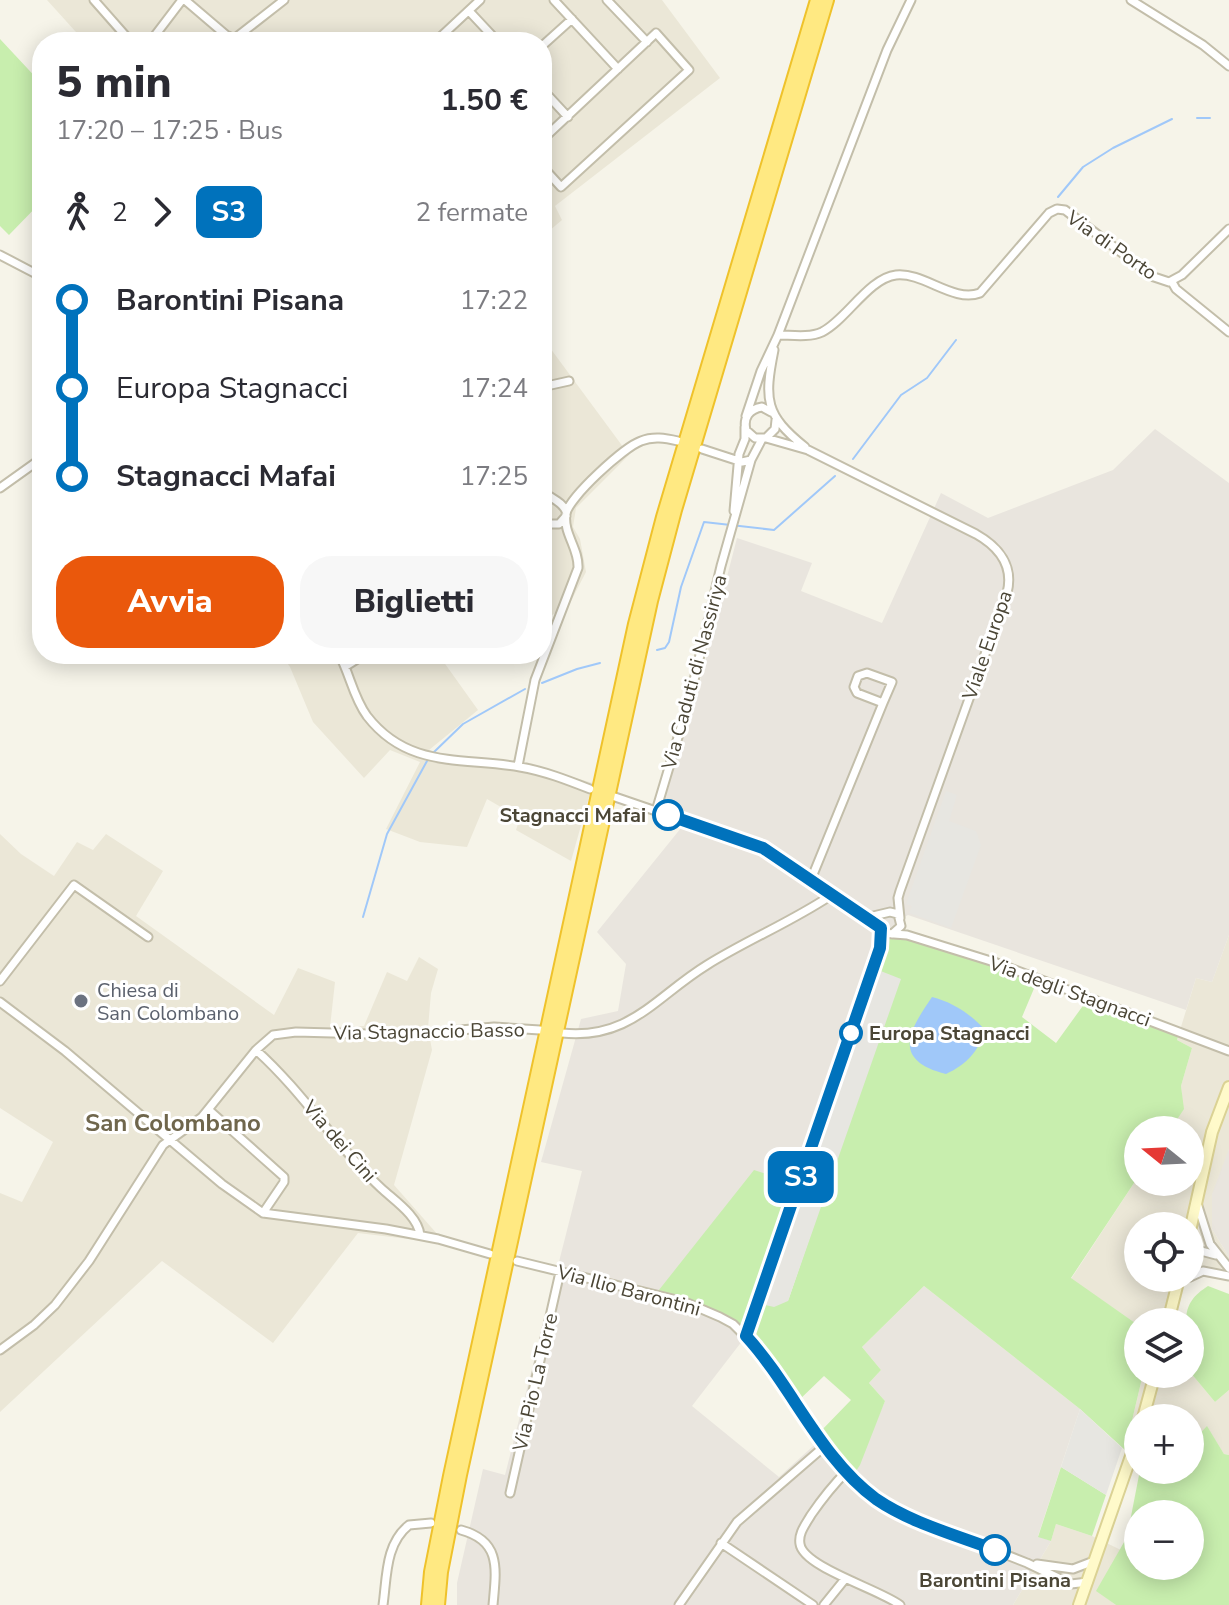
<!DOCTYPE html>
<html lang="it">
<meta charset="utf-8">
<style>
:root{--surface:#fff;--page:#f7f7f7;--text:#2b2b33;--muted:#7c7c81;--accent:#ea580c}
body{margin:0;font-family:"Nunito Sans",sans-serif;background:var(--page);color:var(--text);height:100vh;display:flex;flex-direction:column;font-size:30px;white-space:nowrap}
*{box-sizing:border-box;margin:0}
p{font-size:26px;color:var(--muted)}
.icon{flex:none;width:44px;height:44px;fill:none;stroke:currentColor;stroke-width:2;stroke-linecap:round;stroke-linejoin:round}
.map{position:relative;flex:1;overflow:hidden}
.details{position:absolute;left:32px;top:32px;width:520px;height:632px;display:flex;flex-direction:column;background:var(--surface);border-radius:32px;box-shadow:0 4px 20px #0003}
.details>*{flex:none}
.badge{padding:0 16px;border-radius:12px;font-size:28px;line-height:52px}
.needle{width:52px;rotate:288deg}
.controls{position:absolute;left:1124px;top:1116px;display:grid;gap:16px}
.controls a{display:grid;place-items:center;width:80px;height:80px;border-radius:50%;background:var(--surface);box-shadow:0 4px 20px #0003;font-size:40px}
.map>.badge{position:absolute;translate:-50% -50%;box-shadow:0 0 0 4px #fff}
.legs{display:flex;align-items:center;gap:12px;height:88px;padding:0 24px;font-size:26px}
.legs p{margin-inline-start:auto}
.headline{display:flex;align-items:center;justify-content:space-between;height:136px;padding:0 24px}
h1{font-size:44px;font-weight:800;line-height:60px}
.button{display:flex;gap:16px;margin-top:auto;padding:16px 24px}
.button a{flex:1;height:92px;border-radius:32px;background:var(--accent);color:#fff;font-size:32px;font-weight:800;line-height:92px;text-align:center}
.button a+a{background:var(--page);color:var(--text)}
ul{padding:0 24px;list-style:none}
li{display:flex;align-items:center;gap:28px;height:88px;font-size:30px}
li i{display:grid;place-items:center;width:12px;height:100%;margin:0 10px;background:currentColor}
li i::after{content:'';width:20px;height:20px;margin:-10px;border:6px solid;border-radius:50%;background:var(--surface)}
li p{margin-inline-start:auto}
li:first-child i{background:linear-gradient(#0000 50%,currentColor 0)}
li:last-child i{background:linear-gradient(currentColor 50%,#0000 0)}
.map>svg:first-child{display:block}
</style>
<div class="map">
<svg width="1229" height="1605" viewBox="0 0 1229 1605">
<rect width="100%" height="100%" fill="#f6f4e9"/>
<path fill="#ebe7d7" d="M47 0H662L720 78 555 206 562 220 542 237V42H85Z
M542 337 629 455 576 508 573 527 580 539 586 572 569 605 542 621Z
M281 654H438L478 710 429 750 459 759 551 771 593 783 571 861 516 830 520 818 487 799 467 847 420 842 386 829 420 762 390 750 364 778 313 722 290 667Z
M0 834 21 854 54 876 77 842 93 850 106 834 163 871 136 916 274 1015 298 968 335 982 330 1027 364 1026 387 972 407 981 419 957 438 969 431 993 428 1028 432 1050 394 1185 438 1235 433 1242 358 1233 273 1343 162 1261 0 1412V1193L22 1202 53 1142 0 1108Z
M1229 935V1149L1212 1229 1229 1257V1276L1203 1271 1190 1277V1226H1138V1278H1189L1177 1288 1168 1322H1138V1325L1071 1279 1138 1177V1182H1190V1130H1170L1183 1109 1181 1086 1192 1048 1177 1040 1196 978 1212 982Z
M1190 1372 1215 1402 1229 1390V1455L1224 1454 1207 1427 1190 1444V1418H1138V1454L1125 1450 1143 1374Z
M1056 1524 1092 1536 1121 1550 1097 1591 1116 1605H1013L1051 1541Z"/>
<path fill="#e9e5de" d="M1155 429 1229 483V935L1212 982 1196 978 1186 1010 908 915 901 919 893 934 880 948 798 1184 708 1310 746 1336 692 1406 779 1477 822 1438 853 1477 885 1401 869 1383 881 1370 862 1347 924 1286 1080 1409 1038 1536 1051 1541 1013 1605H457V1583L483 1469 505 1475 582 1171 541 1162 581 1019 618 1011 626 964 597 932 681 828 659 819 700 681 737 538 812 563 801 591 882 623 941 493 988 518 1113 470Z
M1229 1149V1257L1212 1229V1194Z"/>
<path fill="#c8eeae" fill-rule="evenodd" d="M0 39 42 84V201L9 235 0 226Z
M893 934 1038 979 1022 1017 1056 1043 1090 996 1179 1033 1177 1040 1192 1048 1181 1086 1184 1109 1170 1130H1138V1177L1071 1278 1138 1325V1374H1143L1125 1450 1080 1409 924 1286 862 1347 881 1370 869 1383 885 1401 860 1465 852 1477 818 1434 851 1400 824 1376 796 1403 756 1347 720 1317 655 1295 754 1170 798 1184 788 1301 819 1210 873 968 880 948Z
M1208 1286 1229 1294V1390L1215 1402 1190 1372V1322H1186C1186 1304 1194 1295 1208 1286Z
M1207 1426 1224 1454 1229 1455V1605H1116L1096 1591 1127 1537 1140 1470H1190V1444ZM1190 1514V1566H1138V1514Z
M1061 1467 1106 1495 1092 1536 1056 1524 1051 1541 1038 1537Z"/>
<path fill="#e7e6e1" d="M946 791 957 795 949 821 976 831 981 845 951 928 909 913 912 906 906 904Z
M873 968 901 979 788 1301 774 1307 757 1303Z
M1080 1409 1122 1448 1106 1495 1061 1467Z"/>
<path fill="#a0c8f9" d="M932 997C952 1002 971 1014 985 1030 978 1052 967 1064 946 1074 892 1060 908 1032 932 997Z"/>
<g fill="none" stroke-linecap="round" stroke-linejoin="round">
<path stroke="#a0c8f9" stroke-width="2" d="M1197 118H1210
M1058 197 1083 167 1113 148 1172 119
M853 459 901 395 927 378 956 340
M657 650 665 648 669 642 681 587 704 522 774 530 835 476
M542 683 577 669 600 663
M433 753 463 724 525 689
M363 917 387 834 427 761"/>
<g stroke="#c3beaa" stroke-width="11">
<path id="minor" d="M94 0 131 42
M185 0 226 35 234 39 284 0
M554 0 618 69
M607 0 647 42
M1131 0 1203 45 1229 66
M469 11 498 42
M150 42 182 0
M411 42H418
M435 42 480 0
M542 46 572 19
M542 89 568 117
M542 140 656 33 689 70 561 187 542 166
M0 255 42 277
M1172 282 1176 289 1229 332
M778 335C791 335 809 338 822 332 846 320 869 278 896 275 924 272 953 303 980 293L1049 213 1057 209 1065 210 1154 277 1169 282 1182 275 1229 229
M774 350C764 400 765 415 805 447
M542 387 569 381
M771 412 762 407C749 409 743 418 746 430L755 438H766L775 429 776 420
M746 416 761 371 778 335 887 50 911 0
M766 438 808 450 976 534C999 547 1014 566 1007 593L900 891 898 898 900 918
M702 449 742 462 751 460
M0 488 42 458
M542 490C549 498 562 501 566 511
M544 506 542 516 549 524H559L566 516
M734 511 739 454 745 439V427
M339 654C350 674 353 697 367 716 408 769 462 757 520 767 544 771 567 780 590 789
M346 666 365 654
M518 766 535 680 578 568C579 548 563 534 566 514 568 498 624 447 641 441 653 436 665 438 678 441
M615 797 758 846 830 896 875 922 885 933 893 934
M656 811 690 697 721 566 751 460 762 439
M810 882 883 703 892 682 867 673 858 676 854 687 857 693 883 703
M869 917 890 912 898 914 901 926 892 934
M894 934 907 935 994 962 1229 1051
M0 981 74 885 148 937
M0 1002 65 1051 222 1184 263 1213 386 1229 438 1239 490 1254
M562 1033C630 1040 655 997 707 965 747 940 791 922 830 896
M256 1050C303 1092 336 1146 381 1188 395 1201 418 1216 420 1235
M209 1110 284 1177V1182L263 1213
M1197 1203 1210 1244 1229 1268
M1190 1253 1201 1251 1216 1255
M517 1261 685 1302 720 1317 733 1324 756 1347 847 1471 876 1498 915 1519 1027 1563 1071 1584 1088 1582
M1190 1277 1203 1271 1229 1276
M746 1336 879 950 881 928
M0 1350 34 1325 55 1305 89 1261 163 1145 202 1117 256 1050 273 1035 296 1032 405 1035 494 1027 540 1030
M847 1471C833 1485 822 1499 811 1515 806 1524 798 1533 800 1544 803 1567 881 1590 900 1605
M510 1493 560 1272
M461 1530C502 1541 496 1570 493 1605
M721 1543 813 1605
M1037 1564 1073 1569 1094 1561
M383 1605C387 1577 385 1544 409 1525L431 1523
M679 1605 737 1522 826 1445
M824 1605 845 1579"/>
</g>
<g stroke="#dbd294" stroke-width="14">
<path id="secondary" d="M1190 1231 1212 1132 1229 1087
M1168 1322 1179 1278
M1143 1418 1155 1374
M1079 1605 1138 1436"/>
</g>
<g stroke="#efc22b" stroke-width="16">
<path id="trunk" d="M428 1605 431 1572 450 1476 635 624 663 517 817 0
M438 1605 441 1572 460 1475 651 601 675 510 827 0"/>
</g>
<use href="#minor" stroke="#fff" stroke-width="7"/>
<use href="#secondary" stroke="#fffaca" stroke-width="10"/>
<use href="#trunk" stroke="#ffe982" stroke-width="12"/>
</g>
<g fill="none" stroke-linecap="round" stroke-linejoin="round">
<g stroke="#fff" stroke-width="18">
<path id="line-1" d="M668 815 763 848 881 928 880 948 746 1336C792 1386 820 1458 876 1499 911 1523 956 1535 995 1550"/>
</g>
<use href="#line-1" stroke="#0072bc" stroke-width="12"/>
</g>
<g fill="#fff" stroke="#0072bc" stroke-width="4">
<circle cx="668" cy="815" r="14"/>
<circle cx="851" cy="1033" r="10"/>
<circle cx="995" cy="1550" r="14"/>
</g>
<circle fill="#6b7280" stroke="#fff" stroke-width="3" cx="81" cy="1001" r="8"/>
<g text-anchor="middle" stroke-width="6" stroke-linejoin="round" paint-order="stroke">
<g font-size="20" fill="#4b4636" stroke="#fff">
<text transform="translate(1112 245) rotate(35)" y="7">Via di Porto</text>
<text transform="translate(987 645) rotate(-71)" y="7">Viale Europa</text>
<text transform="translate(694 672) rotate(-75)" y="7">Via Caduti di Nassiriya</text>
<text transform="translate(1070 991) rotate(20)" y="7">Via degli Stagnacci</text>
<text transform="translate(429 1031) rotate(-1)" y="7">Via Stagnaccio Basso</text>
<text transform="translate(340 1141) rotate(49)" y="7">Via dei Cini</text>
<text transform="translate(629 1290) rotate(15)" y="7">Via Ilio Barontini</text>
<text transform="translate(535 1382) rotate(-77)" y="7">Via Pio La Torre</text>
</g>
<g font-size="20" font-weight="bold" fill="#4b4636" stroke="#fff" text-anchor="end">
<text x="646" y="822">Stagnacci Mafai</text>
<text x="869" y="1040" text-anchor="start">Europa Stagnacci</text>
<text x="995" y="1587" text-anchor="middle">Barontini Pisana</text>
</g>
<g font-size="20" fill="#5b616d" stroke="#fff" text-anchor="start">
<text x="97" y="997">Chiesa di<tspan x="97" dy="23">San Colombano</tspan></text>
</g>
<g font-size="24" font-weight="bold" fill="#6f664c" stroke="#fff">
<text x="173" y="1131">San Colombano</text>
</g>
</g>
</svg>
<div class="controls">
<a><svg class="needle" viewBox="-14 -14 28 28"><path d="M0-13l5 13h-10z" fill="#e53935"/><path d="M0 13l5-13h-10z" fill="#7c7c81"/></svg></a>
<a><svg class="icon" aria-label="locate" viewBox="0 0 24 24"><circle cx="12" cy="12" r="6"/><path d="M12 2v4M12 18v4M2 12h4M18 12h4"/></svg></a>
<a><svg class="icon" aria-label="layers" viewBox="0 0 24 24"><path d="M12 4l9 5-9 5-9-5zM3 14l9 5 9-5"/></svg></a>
<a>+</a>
<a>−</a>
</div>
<b class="badge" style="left:801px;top:1177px;background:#0072bc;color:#fff">S3</b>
<section class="details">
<div class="headline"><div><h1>5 min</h1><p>17:20 – 17:25 · Bus</p></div><b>1.50 €</b></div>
<div class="legs"><svg class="icon" aria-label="walk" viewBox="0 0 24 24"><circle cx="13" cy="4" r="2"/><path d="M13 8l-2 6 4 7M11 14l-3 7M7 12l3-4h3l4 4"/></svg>2<svg class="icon" aria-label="forward" viewBox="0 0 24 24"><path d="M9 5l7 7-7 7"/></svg><b class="badge" style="background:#0072bc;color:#fff">S3</b><p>2 fermate</p></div>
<ul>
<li><i style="color:#0072bc"></i><b>Barontini Pisana</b><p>17:22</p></li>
<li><i style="color:#0072bc"></i><span>Europa Stagnacci</span><p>17:24</p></li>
<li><i style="color:#0072bc"></i><b>Stagnacci Mafai</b><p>17:25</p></li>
</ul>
<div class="button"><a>Avvia</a><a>Biglietti</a></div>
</section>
</div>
